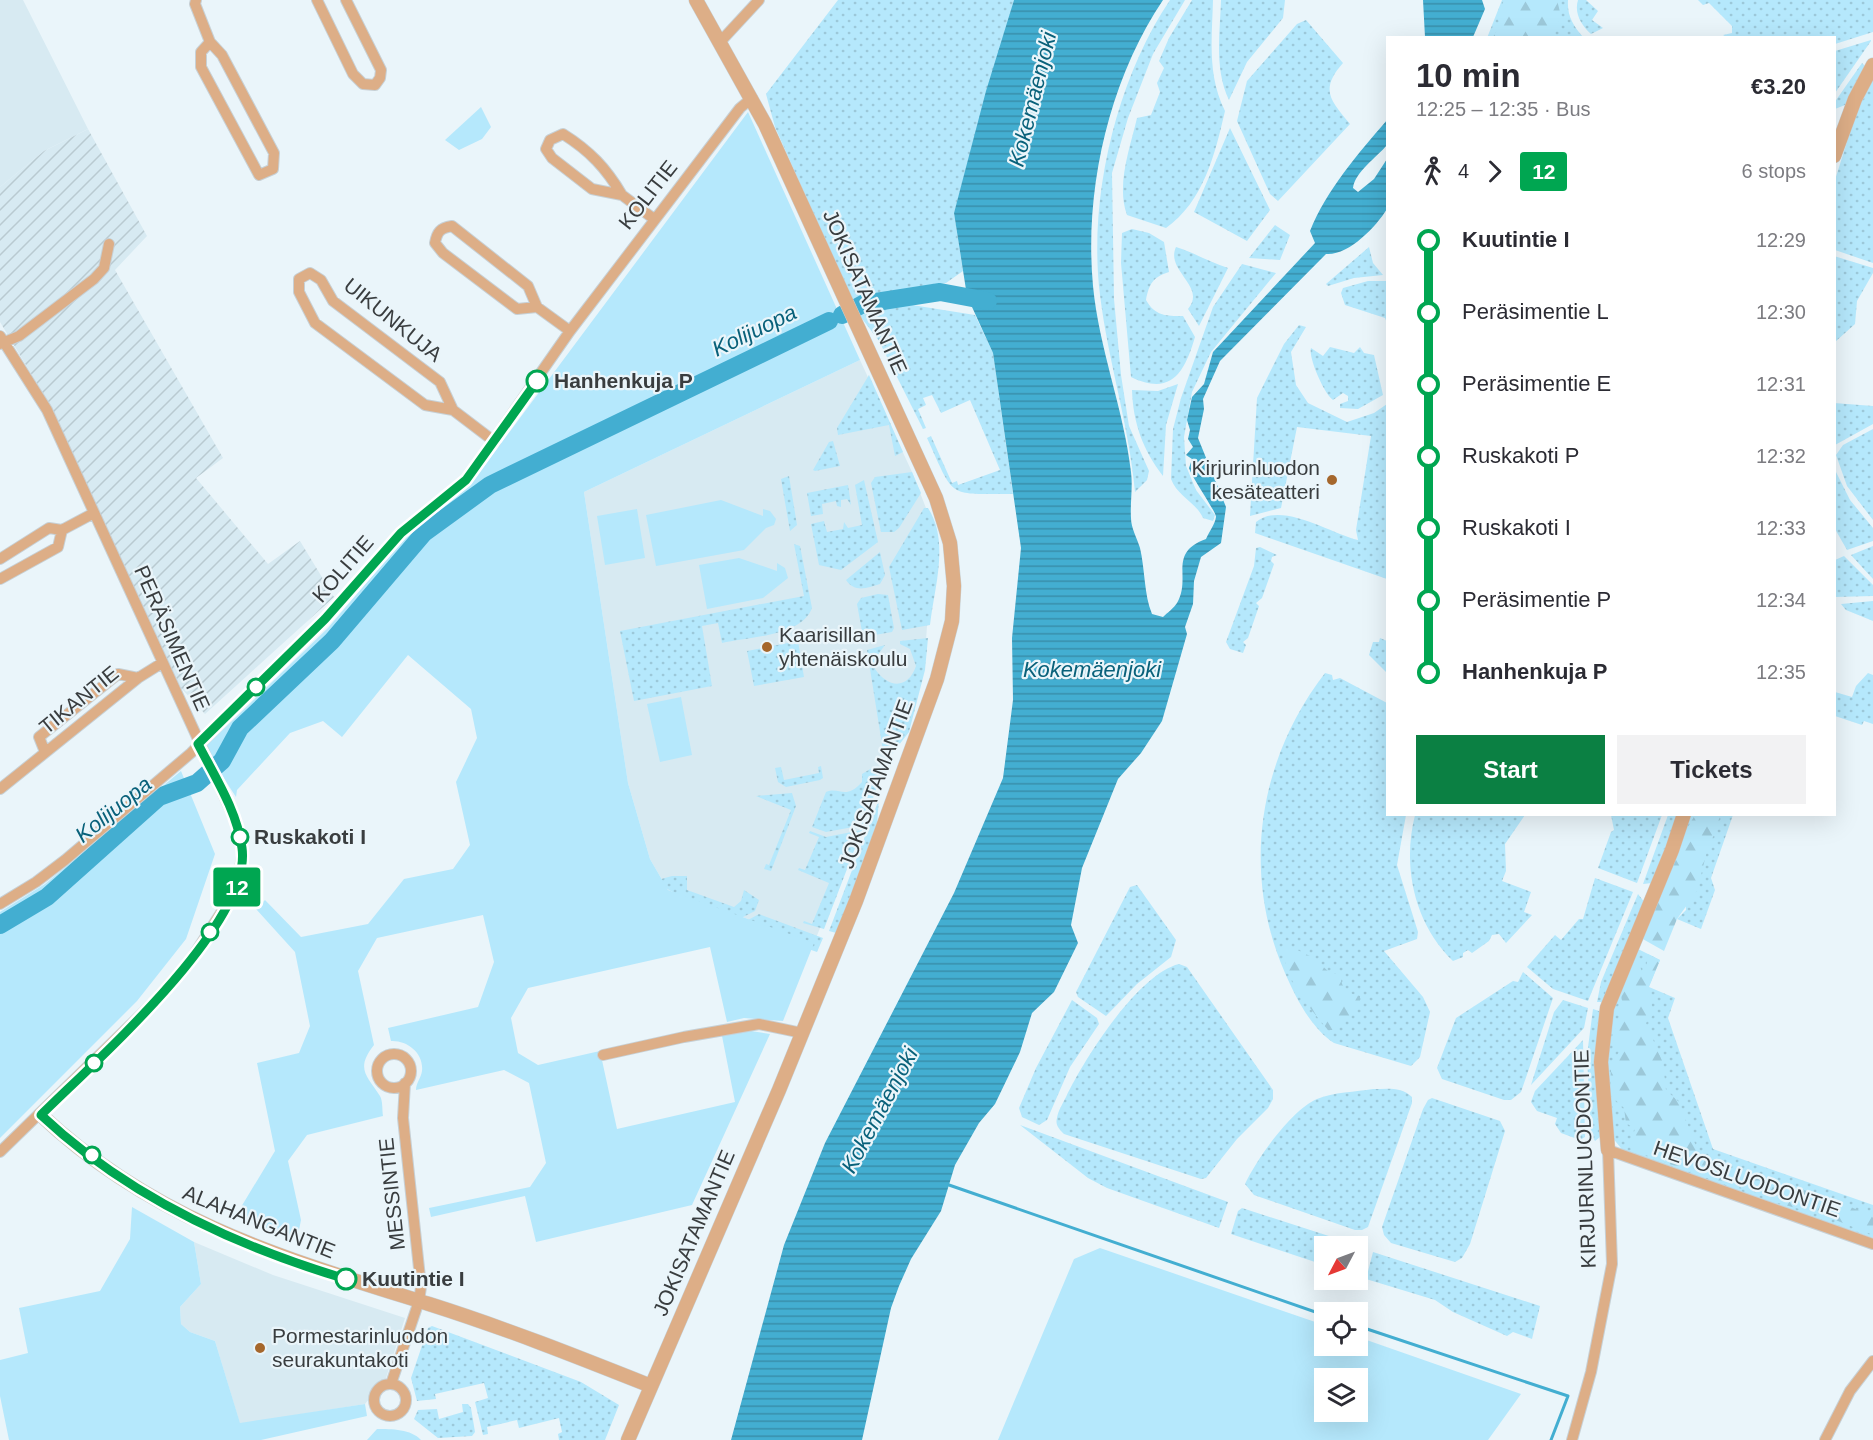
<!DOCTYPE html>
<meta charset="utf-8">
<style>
:root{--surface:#fff;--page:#f2f2f3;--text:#2b2b33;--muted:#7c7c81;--accent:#0b8043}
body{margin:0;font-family:Helvetica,sans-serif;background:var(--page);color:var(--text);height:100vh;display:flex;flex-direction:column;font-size:22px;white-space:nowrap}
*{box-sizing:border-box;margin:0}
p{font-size:20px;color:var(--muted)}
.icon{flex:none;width:33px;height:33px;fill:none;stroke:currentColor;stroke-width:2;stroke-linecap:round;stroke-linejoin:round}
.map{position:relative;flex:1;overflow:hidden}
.sheet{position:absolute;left:1386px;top:36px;width:450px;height:780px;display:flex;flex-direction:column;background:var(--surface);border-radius:0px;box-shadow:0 6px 24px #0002}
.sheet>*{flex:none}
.badge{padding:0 12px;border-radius:4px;font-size:21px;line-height:39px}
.needle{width:39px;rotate:229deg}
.buttons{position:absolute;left:1314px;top:1236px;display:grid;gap:12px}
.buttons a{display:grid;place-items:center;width:54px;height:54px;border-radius:0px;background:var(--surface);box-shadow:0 6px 24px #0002;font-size:30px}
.map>.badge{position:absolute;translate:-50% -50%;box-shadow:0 0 0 3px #fff}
.legs{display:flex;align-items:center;gap:9px;height:66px;padding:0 30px;font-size:20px}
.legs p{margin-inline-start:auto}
.head{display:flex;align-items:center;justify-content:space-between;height:102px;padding:0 30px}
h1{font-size:33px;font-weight:700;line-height:45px}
.primary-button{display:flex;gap:12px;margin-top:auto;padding:12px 30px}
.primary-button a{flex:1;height:69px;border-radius:0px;background:var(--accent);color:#fff;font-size:24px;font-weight:700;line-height:69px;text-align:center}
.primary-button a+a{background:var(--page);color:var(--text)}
ul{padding:0 30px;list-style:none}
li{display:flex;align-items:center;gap:21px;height:72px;font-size:22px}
li i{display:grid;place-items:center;width:9px;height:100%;margin:0 8px;background:currentColor}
li i::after{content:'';width:15px;height:15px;margin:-8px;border:4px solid;border-radius:50%;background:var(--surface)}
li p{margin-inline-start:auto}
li:first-child i{background:linear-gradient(#0000 50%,currentColor 0)}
li:last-child i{background:linear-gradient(currentColor 50%,#0000 0)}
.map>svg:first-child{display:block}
</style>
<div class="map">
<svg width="1873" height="1440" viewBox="0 0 1873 1440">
<defs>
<pattern id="industrial-furrows" width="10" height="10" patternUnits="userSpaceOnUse" patternTransform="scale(1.5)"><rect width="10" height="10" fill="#d7eaf2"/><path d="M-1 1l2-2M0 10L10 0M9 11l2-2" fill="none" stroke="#b9cad1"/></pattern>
<pattern id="grass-dots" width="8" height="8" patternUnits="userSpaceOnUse" patternTransform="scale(1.5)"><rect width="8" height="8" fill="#b5e8fc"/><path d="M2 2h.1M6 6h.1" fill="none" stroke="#9cc8d9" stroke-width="1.8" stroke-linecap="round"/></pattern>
<pattern id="forest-firs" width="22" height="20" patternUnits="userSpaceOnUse" patternTransform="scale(1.5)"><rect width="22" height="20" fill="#b5e8fc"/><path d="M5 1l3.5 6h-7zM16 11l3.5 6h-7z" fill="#9cc8d9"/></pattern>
<pattern id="water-rules" width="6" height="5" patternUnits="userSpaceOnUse" patternTransform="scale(1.5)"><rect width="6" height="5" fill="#43aed1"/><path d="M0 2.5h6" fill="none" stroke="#398fab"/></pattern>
</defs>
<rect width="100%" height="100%" fill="#eaf5fa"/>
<path fill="#d7eaf2" d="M0 0H23L88 129 44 151 0 187Z
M860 360 912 472 931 521 927 626 924 669 904 734 888 759 814 943 668 890 650 859 628 783 584 492Z
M194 1242 273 1275 405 1318 386 1378 365 1404 240 1424 215 1341 190 1332 181 1324 180 1307 201 1284Z"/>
<path fill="url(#industrial-furrows)" d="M88 129 147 236 115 270 223 458 196 478 268 564 300 541 334 597 205 714 181 688 50 405 0 322V187L44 151Z"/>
<path fill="url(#grass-dots)" d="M838 0H1014L954 213 963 271 946 283 851 299 775 127 766 94Z
M1170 0H1185L1153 54 1128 118 1112 173 1114 299 1121 375 1129 426 1149 471 1147 480 1135 492C1129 425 1108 361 1100 295 1088 199 1116 80 1170 0Z
M1192 0H1213C1212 39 1207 75 1225 111 1215 154 1204 201 1166 228L1127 215C1116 185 1130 148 1137 118L1151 115 1160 92 1157 83 1164 68 1159 61 1169 38Z
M1221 0H1285L1283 18 1247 62 1229 100C1214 68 1220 34 1221 0Z
M1502 0H1568C1567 16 1573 25 1583 37L1487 38Z
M1578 0H1586L1598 11 1592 20 1603 28 1591 34C1581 25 1574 13 1578 0Z
M1698 0H1873V32L1835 44 1834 38 1726 37 1723 35 1732 33V26L1709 3 1703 5Z
M1306 20 1343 63C1319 90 1331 101 1350 124L1278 201 1270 194 1237 121 1247 81 1297 24Z
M1871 40V41L1835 93V51Z
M1862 63 1865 66 1845 105 1835 109 1834 103Z
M1873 77V263L1835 250 1834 183 1858 107Z
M1230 128 1270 210 1247 241 1194 212Z
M1275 225 1290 235 1280 260 1249 258Z
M1132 229 1149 233 1164 242 1169 272C1153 277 1149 284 1146 300 1155 316 1166 316 1183 316L1195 337C1185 371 1172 397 1131 377L1121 263 1122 233Z
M1176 247C1195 253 1209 262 1228 268L1199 326 1188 309C1207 286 1165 271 1176 247Z
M1369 247 1373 263 1383 275 1354 278 1328 286 1326 284Z
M1834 256 1873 268V273L1857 301 1855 324 1835 342Z
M1242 264 1276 273 1211 352 1192 392 1184 437 1186 466 1196 490 1215 515 1213 521 1203 518C1196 502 1177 496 1171 479L1173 429 1181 398 1213 307Z
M1368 281H1387V323L1385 318 1345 305 1341 293 1343 288Z
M912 305 975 315 993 353 1013 494C946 494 955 499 927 438L931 436 952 483 957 481 958 485 1000 470 970 400 941 413 932 395 923 398 926 405 918 409 926 428 923 429 879 341 857 312 874 308Z
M1299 325 1306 327 1291 352 1296 385 1308 403 1347 422 1374 413 1387 404V579L1255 533 1256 522C1281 501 1330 533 1358 540L1356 530 1371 436 1297 427 1281 508 1250 516 1257 398 1284 344Z
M1330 347 1354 353 1360 347 1364 353 1374 355 1383 395 1358 409 1340 408V404L1348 401V396L1343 393 1333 400C1324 394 1308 357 1311 348L1323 356Z
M869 375 903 452 895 456 889 425 838 435 837 428Z
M1178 384 1166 425 1163 476C1143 450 1133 423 1132 390L1158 391Z
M1834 403 1873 406V424L1835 445Z
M1873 429V520L1847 486 1836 455 1843 445Z
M833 441 840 466 815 471 813 470 829 442Z
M1835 470 1850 500 1873 528V541L1847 550 1835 529Z
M912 472 921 493 899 528 894 532H881L871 483 875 477Z
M789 476 797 525 790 531 781 479Z
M864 480 878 542 841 570 819 565 811 524 824 521 827 532 843 529 844 522 848 528 862 525 855 485Z
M848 485 851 505 847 499 841 500V507L837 506 836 501 822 504 823 514 811 516 807 493Z
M924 508H928C950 542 934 588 930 625L902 630 889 567Z
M794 544 800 546 812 608C802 636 749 637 722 643L718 623 702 626 712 686 634 701 620 631 804 596Z
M1873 546V579L1851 555Z
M1260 547 1277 555 1272 557 1271 561 1274 564 1262 598 1256 603 1259 606 1248 638 1243 642 1246 645 1243 653 1230 649 1226 642 1254 566 1256 548Z
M880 552 885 575 880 584C867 588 855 593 846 580Z
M1844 556 1873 585V596L1835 597V560Z
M878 594 888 595 894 628 892 632 863 637 857 604 861 598Z
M1873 601V621L1846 610 1841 604Z
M928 638 925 670 909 732 888 759 884 757 867 650 885 645 877 656 875 669C888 688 908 690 916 666L910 649 900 644V641Z
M1380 638 1387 641V673L1369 655 1373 642H1379Z
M798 641 804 677 754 686 747 651Z
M1325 673 1332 675 1333 680 1340 678 1387 703 1388 814 1406 815 1397 865 1418 932 1417 939 1384 951 1423 997 1430 1012 1420 1057 1411 1066 1334 1043C1311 1028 1296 998 1285 973 1241 872 1258 760 1325 673Z
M1868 673 1873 675V724L1864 721 1862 725 1835 716V692L1852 697 1856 686Z
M821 766 823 778 820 780 786 787 778 782 775 768 781 767 784 780 819 773 818 767Z
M872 768 883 769 864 825 826 832 812 827 826 792C840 786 845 801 862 782V774Z
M792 793 796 806 771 871 764 869 766 864 769 865 791 810 756 796Z
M879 799 876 836 840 934 829 931Z
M1415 815H1525L1505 844 1506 871 1502 881 1531 892 1524 912 1532 915 1506 943 1499 934 1492 935 1489 941 1472 953 1468 950 1463 953V957L1453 961C1414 923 1402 866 1415 815Z
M1611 815H1662L1637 883 1598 868 1611 832 1614 830Z
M1668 815H1678L1652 883 1643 884Z
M1689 815H1733L1711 878 1715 890 1701 929 1677 919 1686 910 1682 837Z
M862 830 824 929 803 923 804 921 812 924 829 883 798 870 799 868 805 870 819 837 809 833 810 831 826 837Z
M672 876H687V890L734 907 741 901 744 890 759 900 755 911 737 920H720L654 881Z
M1595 878 1633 892 1588 1001 1553 989 1527 967 1555 935 1561 940 1579 919H1583Z
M1137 885 1176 940 1171 957 1137 984 1106 1016 1078 997 1076 992 1130 887Z
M1638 894 1645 903 1604 1002H1597L1601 982Z
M759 914 823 938 817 952 739 925Z
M1638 949 1660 960 1649 987 1675 998 1668 1018 1713 1149 1873 1205V1238L1624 1152 1612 1137 1606 1058 1611 1017Z
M1179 964 1187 967 1273 1090V1099L1268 1108 1237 1139 1206 1178 1201 1179 1064 1134C1059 1129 1055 1125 1057 1118 1058 1111 1063 1103 1066 1097 1084 1059 1138 974 1179 964Z
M1523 972 1553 998 1521 1092 1511 1100H1504L1442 1079 1437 1068 1456 1018 1513 981 1518 982Z
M1072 1000 1097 1018 1099 1024 1070 1067 1047 1120 1039 1125 1022 1117 1019 1108 1036 1068Z
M1563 1000 1588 1008 1584 1028 1531 1085 1554 1012Z
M1593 1009 1602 1012 1596 1067 1600 1137 1595 1141 1591 1134 1587 1055Z
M1583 1040 1585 1137 1580 1140 1561 1133 1555 1124 1557 1118 1537 1111 1531 1102 1535 1091Z
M1373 1089C1386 1089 1401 1086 1412 1097V1103L1368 1227 1362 1230H1355L1254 1195 1245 1184C1257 1159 1291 1110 1317 1099 1333 1092 1356 1092 1373 1089Z
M1432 1098 1500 1121 1505 1131 1470 1244 1462 1258 1455 1262 1391 1243 1384 1235 1382 1227 1423 1109 1428 1100Z
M1020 1125 1228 1202 1219 1228 1107 1188 1088 1178Z
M1242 1208 1366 1248 1358 1276V1246H1324V1265L1231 1234 1238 1211Z
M1373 1252 1540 1306 1532 1339 1513 1332 1507 1336 1453 1312 1435 1300 1366 1279Z
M432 1326 581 1382 619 1405 605 1440H559L558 1434 562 1432 559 1418 519 1428 517 1420 487 1427 488 1434 483 1435 475 1402 488 1398 484 1383 435 1394 436 1399 417 1401 411 1378 428 1328Z
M462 1404H468L471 1408 475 1432 472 1436 438 1438 414 1419 418 1410 437 1409 439 1419 463 1412Z"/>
<path fill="url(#forest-firs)" d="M1504 0H1557L1561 16 1553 37H1493L1500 25 1497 16Z
M1695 815H1720L1719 825 1708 847 1697 891 1677 919 1664 951 1641 938 1682 837Z
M1285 944 1314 958 1331 974H1337L1341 977C1341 989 1349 994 1360 996V1007L1334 1030H1328C1310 1008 1279 974 1285 944Z
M1634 954 1637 957 1642 972 1646 969 1648 954 1660 960 1649 986 1653 1015 1646 1023 1663 1063 1666 1090 1679 1102 1699 1154 1710 1163 1767 1176 1789 1187 1822 1194 1873 1217V1235L1828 1217 1774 1202 1757 1191 1731 1187 1632 1150 1629 1146 1635 1129 1626 1123 1624 1108 1610 1095 1611 1065 1619 1052 1612 1039 1623 1004 1619 987Z"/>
<path fill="#b5e8fc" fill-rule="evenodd" d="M481 107 491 127 482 139 459 150 445 140Z
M748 112 860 360 584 492 628 783 650 859 668 890 814 943 783 1021 744 1018 727 1022 710 947 528 988 511 1018 518 1053 538 1065 600 1051 617 1129 735 1102 722 1036 751 1031 770 1034 692 1205 536 1242 525 1196 431 1217 429 1208 530 1187 546 1163 529 1083 504 1070 416 1090C416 1083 421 1078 422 1071 424 1053 407 1040 391 1041L388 1028 478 1007 494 962 483 915 377 938 358 971 374 1045C355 1069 367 1076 380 1096 383 1101 382 1110 383 1116L307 1135 288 1161 301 1220 297 1240 235 1217 275 1151 257 1063 299 1053 310 1026 295 952 256 909 265 900 301 937 368 924 404 879 453 869 470 845 456 782 477 738 471 709 408 655 342 737 323 721 290 733 237 790 236 797 204 748 328 628 406 536 473 481Z
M721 500 763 516V509L770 511 776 519 774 525 766 528 744 550 656 566 646 515Z
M637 509 645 558 605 565 597 516Z
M739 558 777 571V563L785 568 788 578 763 598 707 609 699 565Z
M681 697 692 755 660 762 647 704Z
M181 771 215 854 186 939 137 1001 0 1138V912L45 884Z
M132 1207 194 1242 201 1284 180 1307 181 1324 190 1332 215 1341 240 1423 365 1404 367 1416 261 1440H9L0 1396V1360L28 1353 19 1308 100 1291 130 1239Z
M1100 1248 1324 1325V1346H1358V1337L1521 1394 1488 1440H998L1074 1259ZM1324 1378H1358V1412H1324Z
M377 1429C392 1429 411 1429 421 1440H367Z"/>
<path fill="url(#water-rules)" d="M1014 0H1163C1109 80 1084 190 1093 286 1099 349 1124 410 1131 472 1133 487 1130 503 1131 518 1131 528 1137 538 1140 548 1145 569 1144 595 1152 614L1163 617C1167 613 1174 608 1177 603 1192 578 1167 553 1206 539 1209 532 1215 524 1216 517 1217 513 1192 478 1189 468L1192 459 1186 455 1193 447 1188 439 1190 430 1187 420 1192 397 1204 384 1213 352 1315 243 1310 231C1327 189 1358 154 1387 120V145C1377 157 1355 172 1353 188L1358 192 1374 179 1387 159V209C1376 227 1348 256 1326 254L1220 361 1203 399 1204 409 1198 438 1226 507 1221 543 1201 557 1194 581 1193 604 1185 627 1187 634 1162 721 1141 753 1118 779 1082 868 1071 925 1078 943 1054 992 1032 1013 1020 1052 995 1104 979 1123 955 1165 941 1211 911 1259 899 1286 891 1308 862 1440H731L784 1245 825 1143 954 893 1003 778 1013 700 1012 638 1021 548 993 353 967 296 954 213 986 91Z
M1423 0H1482L1485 9 1473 37H1425Z"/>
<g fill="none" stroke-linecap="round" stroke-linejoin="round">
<path stroke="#43aed1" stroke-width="3" d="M949 1185 1324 1315
M1358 1326 1568 1396 1551 1440"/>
<path stroke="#43aed1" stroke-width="18" d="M842 315 863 304 940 292 988 301
M0 925 47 897 159 797 197 783 222 761 240 728 332 641 424 533 490 485 829 321"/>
<g stroke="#c7d0d5" stroke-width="12">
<path id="minor" d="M196 0 195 4 210 42 222 55 274 153 273 169 259 175 201 67V52L210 42
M317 0 353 74 363 84 375 85 380 78 381 70 346 0
M721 41 759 0
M622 195C606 168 590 151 563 134L550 140 546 149 552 158 592 189 622 195 654 219
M537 307 528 286 452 226C440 228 437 232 435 243L443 253 517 309 537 307 570 331
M0 336 47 410 236 822 243 850 237 888 190 961 154 1002 0 1152
M0 344 19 336 94 279 104 268 109 244
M453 410 440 382 333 301 321 280 310 273 299 279V292L315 323 425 405 453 410 495 442
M0 559 49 528 62 530 94 513
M0 579 58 547 62 530
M45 752 39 737 118 674 138 678
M0 789 138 678 162 663
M0 904 36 882 65 860 191 753 325 619 401 533 466 480 570 331 740 108 752 98
M377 1071a17 17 0 1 1 34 0a17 17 0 1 1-34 0Z
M603 1055 684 1037 759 1024 802 1033
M374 1400a16 16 0 1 1 32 0a16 16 0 1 1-32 0Z
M391 1384 419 1301 421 1287 403 1118 405 1083
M1572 1440 1591 1372 1612 1264 1608 1150 1873 1244
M1825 1440 1850 1391 1873 1361"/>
</g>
<g stroke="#c7d0d5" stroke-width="15">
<path id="tertiary" d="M1834 156 1855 99 1873 65
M41 1115C154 1222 286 1259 429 1304 505 1328 578 1357 651 1386
M1608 1150 1601 1062 1607 1008 1672 850 1684 814
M628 1440 779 1090 856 901 937 679 952 621 954 586 950 543 936 498 765 124 696 0"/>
</g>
<use href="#minor" stroke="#ddae87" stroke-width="10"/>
<use href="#tertiary" stroke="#ddae87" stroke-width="14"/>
</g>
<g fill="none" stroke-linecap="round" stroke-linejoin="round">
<g stroke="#fff" stroke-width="14">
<path id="line-1" d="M346 1279C235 1246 126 1195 41 1115 93 1063 253 924 242 848 237 811 215 777 198 744L325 619 401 533 466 480 537 381"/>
</g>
<use href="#line-1" stroke="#00a651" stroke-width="9"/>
</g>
<g fill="#fff" stroke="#00a651" stroke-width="3">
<circle cx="537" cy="381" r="10"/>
<circle cx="256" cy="687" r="8"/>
<circle cx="240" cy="837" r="8"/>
<circle cx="210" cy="932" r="8"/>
<circle cx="94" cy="1063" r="8"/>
<circle cx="92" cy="1155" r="8"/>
<circle cx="346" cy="1279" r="10"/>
</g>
<g fill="#a5672c" stroke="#eaf5fa" stroke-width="2">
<circle cx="1332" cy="480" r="6"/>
<circle cx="767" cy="647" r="6"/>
<circle cx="260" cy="1348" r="6"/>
</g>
<g text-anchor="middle" stroke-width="4.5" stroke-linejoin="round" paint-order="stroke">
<g font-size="21" fill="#393d3f" stroke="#eaf5fa">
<text transform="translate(648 195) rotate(-52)" y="7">KOLITIE</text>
<text transform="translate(865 292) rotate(66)" y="7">JOKISATAMANTIE</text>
<text transform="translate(393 320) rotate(39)" y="7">UIKUNKUJA</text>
<text transform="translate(343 569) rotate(-49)" y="7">KOLITIE</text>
<text transform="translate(172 638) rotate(66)" y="7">PERÄSIMENTIE</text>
<text transform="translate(79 700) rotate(-39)" y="7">TIKANTIE</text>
<text transform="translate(876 784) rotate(-70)" y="7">JOKISATAMANTIE</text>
<text transform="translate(1585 1159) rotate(-92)" y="7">KIRJURINLUODONTIE</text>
<text transform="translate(1747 1179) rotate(19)" y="7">HEVOSLUODONTIE</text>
<text transform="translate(392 1194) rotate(-96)" y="7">MESSINTIE</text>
<text transform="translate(259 1222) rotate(22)" y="7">ALAHANGANTIE</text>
<text transform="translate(694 1233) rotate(-67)" y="7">JOKISATAMANTIE</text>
</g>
<g font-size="21" font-weight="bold" fill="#393d3f" stroke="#eaf5fa" text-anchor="start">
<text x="554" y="388">Hanhenkuja P</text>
<text x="254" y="844">Ruskakoti I</text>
<text x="362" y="1286">Kuutintie I</text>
</g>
<g font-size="21" fill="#393d3f" stroke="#eaf5fa" text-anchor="start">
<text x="1320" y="475" text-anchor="end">Kirjurinluodon<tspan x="1320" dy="24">kesäteatteri</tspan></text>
<text x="779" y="642">Kaarisillan<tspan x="779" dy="24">yhtenäiskoulu</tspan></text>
<text x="272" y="1343">Pormestarinluodon<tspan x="272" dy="24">seurakuntakoti</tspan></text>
</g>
<g font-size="22" font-style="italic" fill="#09617a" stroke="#eaf5fa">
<text transform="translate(1032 99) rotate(-76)" y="8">Kokemäenjoki</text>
<text transform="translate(754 330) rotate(-26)" y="8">Kolijuopa</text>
<text x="1092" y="677">Kokemäenjoki</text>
<text transform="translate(113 809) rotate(-39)" y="8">Kolijuopa</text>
<text transform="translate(879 1110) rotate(-62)" y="8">Kokemäenjoki</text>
</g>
</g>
</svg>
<div class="buttons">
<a><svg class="needle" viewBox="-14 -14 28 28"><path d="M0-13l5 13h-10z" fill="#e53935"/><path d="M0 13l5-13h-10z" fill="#7c7c81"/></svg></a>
<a><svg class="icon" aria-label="locate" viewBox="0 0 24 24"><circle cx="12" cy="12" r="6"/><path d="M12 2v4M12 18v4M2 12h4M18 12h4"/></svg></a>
<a><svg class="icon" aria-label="layers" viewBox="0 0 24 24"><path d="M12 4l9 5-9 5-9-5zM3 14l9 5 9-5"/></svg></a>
</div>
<b class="badge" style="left:237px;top:887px;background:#00a651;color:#fff">12</b>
<section class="sheet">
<div class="head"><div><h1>10 min</h1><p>12:25 – 12:35 · Bus</p></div><b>€3.20</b></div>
<div class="legs"><svg class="icon" aria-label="walk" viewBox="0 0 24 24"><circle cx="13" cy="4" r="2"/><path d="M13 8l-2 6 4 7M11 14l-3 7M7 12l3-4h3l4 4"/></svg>4<svg class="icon" aria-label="forward" viewBox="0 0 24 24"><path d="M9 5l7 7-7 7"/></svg><b class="badge" style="background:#00a651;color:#fff">12</b><p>6 stops</p></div>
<ul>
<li><i style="color:#00a651"></i><b>Kuutintie I</b><p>12:29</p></li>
<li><i style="color:#00a651"></i><span>Peräsimentie L</span><p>12:30</p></li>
<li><i style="color:#00a651"></i><span>Peräsimentie E</span><p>12:31</p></li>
<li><i style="color:#00a651"></i><span>Ruskakoti P</span><p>12:32</p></li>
<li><i style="color:#00a651"></i><span>Ruskakoti I</span><p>12:33</p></li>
<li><i style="color:#00a651"></i><span>Peräsimentie P</span><p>12:34</p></li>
<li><i style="color:#00a651"></i><b>Hanhenkuja P</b><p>12:35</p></li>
</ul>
<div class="primary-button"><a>Start</a><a>Tickets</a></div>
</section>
</div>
